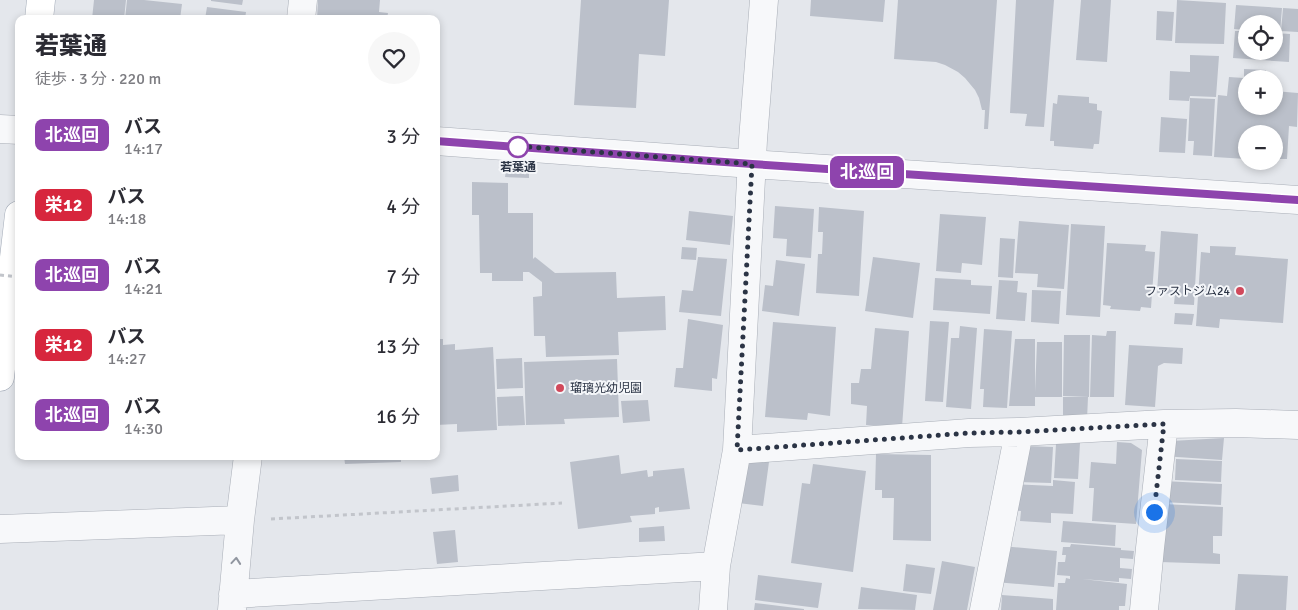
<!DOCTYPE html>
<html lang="ja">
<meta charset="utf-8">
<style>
:root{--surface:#fff;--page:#f7f7f7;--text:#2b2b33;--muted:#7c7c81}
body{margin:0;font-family:Signika,"Noto Sans JP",sans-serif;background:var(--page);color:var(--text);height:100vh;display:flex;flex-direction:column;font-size:19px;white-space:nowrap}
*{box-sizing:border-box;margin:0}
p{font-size:16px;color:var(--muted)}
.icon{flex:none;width:28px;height:28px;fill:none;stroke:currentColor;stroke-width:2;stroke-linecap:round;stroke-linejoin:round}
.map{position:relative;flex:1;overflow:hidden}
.side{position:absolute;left:15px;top:15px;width:425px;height:445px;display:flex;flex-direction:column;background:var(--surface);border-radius:10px;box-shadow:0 2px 8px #0003}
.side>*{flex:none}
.badge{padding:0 10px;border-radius:8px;font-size:18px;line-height:32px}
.tools{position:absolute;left:1238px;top:15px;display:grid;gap:10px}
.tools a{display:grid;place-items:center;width:45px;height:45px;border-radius:50%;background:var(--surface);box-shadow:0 2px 8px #0003;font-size:25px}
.you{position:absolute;width:25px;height:25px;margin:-12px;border:4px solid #fff;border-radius:50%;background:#1a73e8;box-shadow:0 0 0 8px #1a73e833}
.map>.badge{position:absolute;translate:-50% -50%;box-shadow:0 0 0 2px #fff}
.round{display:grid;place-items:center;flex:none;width:52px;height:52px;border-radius:26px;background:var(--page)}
.headline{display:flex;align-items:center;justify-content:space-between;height:85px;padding:0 20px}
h1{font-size:24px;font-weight:800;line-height:38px}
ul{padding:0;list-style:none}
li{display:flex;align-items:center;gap:15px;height:70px;padding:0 20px}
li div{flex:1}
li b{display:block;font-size:19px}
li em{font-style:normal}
li .badge{min-width:55px;font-weight:700;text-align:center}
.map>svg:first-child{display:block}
</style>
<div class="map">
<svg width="1298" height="610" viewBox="0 0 1298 610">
<rect width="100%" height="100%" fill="#e4e7ec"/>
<path fill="#bbc0ca" d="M94 0H126L124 19H92Z
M127 0H144L182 4 180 19H125Z
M211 0H243L242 5 211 1Z
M318 0H380L379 12 388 13 387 19H317Z
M581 0H669L665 56 639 54 636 108 574 105Z
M811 0H885L883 22 810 16Z
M898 0H997L988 129H984L985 110H982L979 98 975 90 965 78 958 72 945 65 936 62 894 59Z
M1016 0H1054L1044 127 1025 126 1027 114 1010 113Z
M1081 0H1111L1107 62 1076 60Z
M1177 0 1226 3 1224 44 1175 43Z
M1236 5 1282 8 1280 32H1274V24H1246V30L1234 29Z
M207 7 246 12 245 19H205Z
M1283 8 1298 9V32L1281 31Z
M1157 11 1174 12 1172 41 1156 40Z
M1235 31H1246V51H1274V33L1290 34 1289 62 1233 58Z
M1190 55 1219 56 1216 97 1190 96 1189 101 1169 100 1170 71 1190 72Z
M1244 69 1266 70V79H1246V106H1274V91L1298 93 1297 127 1289 126 1287 159H1274V134H1246V159L1214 157 1218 95 1227 96 1229 77 1244 78Z
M1058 95 1089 97V103L1097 104V110L1102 111 1099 144H1094L1093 149 1054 146V141H1050L1053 103 1057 104Z
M1190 98 1215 99 1212 156 1193 155 1194 141H1188Z
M1161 117 1187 119 1185 153 1159 152Z
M506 170 529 171V178L505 177Z
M472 182 508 183V213H533V259L535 257 555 273 616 272 617 298 665 296 666 330 618 332 619 355 546 357 545 336H534L533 297 542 296V282L529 272H523V281H492V273H480L479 215H472Z
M775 206 814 209 811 258 786 256 787 239 773 238Z
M819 207 864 211 859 296 816 293 818 254H822L823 232H818Z
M689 211 733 216 730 245 686 240Z
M940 214 986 217 982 265 962 263 961 273 936 271Z
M1019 221 1069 225 1064 289 1037 287 1038 274 1015 273Z
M1071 224 1105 226 1100 317 1066 315Z
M1161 231 1198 234 1194 305 1174 304 1175 294 1157 293Z
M1000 238 1015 239 1013 278 998 277Z
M1107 243 1146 245 1145 251 1155 252 1151 308 1141 307 1140 311 1110 309 1111 306 1103 305Z
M1210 246 1236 247 1235 255 1288 259 1283 323 1220 319 1219 328 1196 326 1201 252 1210 253Z
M682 247 697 248 696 260 681 259Z
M698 257 727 259 721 316 679 312 682 290 693 291Z
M873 257 920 263 913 318 865 311Z
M776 260 805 264 799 316 762 311 765 285 773 286Z
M935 278 971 280V285L992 286 990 314 933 310Z
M999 280 1018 281 1017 292 1027 293 1025 321 996 319Z
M1032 290 1061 291 1059 324 1031 322Z
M1175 313 1194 314 1192 325 1174 324Z
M688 319 723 325 717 379 712 378V391L674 387 676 368H683Z
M930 321 949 322 943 402 925 401Z
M773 322 836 327 830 416 808 413 807 420 765 417Z
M960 326 977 328 971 409 946 407 951 338H959Z
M875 328 909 331 902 427 866 425 867 406 851 404V383H859L861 369H871Z
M984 329 1012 331 1007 408 983 407 984 389H980Z
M1107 331H1116L1114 397H1090L1092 335 1106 336Z
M1064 335H1090L1089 397 1063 396Z
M436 339H443V345L455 344V350L493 347 497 430 457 432V424L436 425Z
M1015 339H1035V392L1037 342H1062V397H1035V406H1009Z
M1129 345 1183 348 1182 364 1164 363 1158 366 1155 407 1125 405Z
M522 358 523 388 497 389 496 359Z
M617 359 619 417 564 419 565 424 526 425 524 362Z
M523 396 525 425 498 426 497 397Z
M1063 397H1088L1087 420H1063Z
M648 400 650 421 623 423 621 401Z
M1224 438 1222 460 1162 456 1171 441Z
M1117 442 1131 443 1142 450 1136 524 1092 521 1094 488H1089L1091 462 1116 464Z
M1080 443 1078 479 1054 478 1056 444Z
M1026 446 1053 447 1051 483 1017 482Z
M876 454 931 455V541L893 540 894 498H882V490H875Z
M619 455 621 474 647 470 648 477 653 476V471L684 468 690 509 659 512V507L655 508V514L630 516 632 522 578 529 570 462Z
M344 456H401V462L345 464Z
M744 459 769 462 763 506 738 503Z
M1176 459 1222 461 1221 482 1175 480Z
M813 464 866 471 853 572 791 563 802 483 810 484Z
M458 475 459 491 432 494 430 478Z
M1053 480 1075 482 1073 514 1051 513V523L1020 521 1021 511 1012 510 1013 484 1053 486Z
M1163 481 1222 484 1221 505 1162 502Z
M1163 504 1223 507 1222 536H1213V553L1220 554V564L1160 562Z
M1063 521 1116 525 1115 546 1061 542Z
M664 526 665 541 639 542V528Z
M455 530 458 562 437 564 433 532Z
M1071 544 1121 548V550L1134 551 1133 559 1120 558V568L1132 569 1131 579 1119 578V582L1082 579 1127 584 1125 606H1119V610H1056L1058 583H1065L1066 578 1070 579V576L1057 575 1058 562H1065L1066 555H1062L1063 547H1070Z
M1001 546 1057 551 1054 587 995 582Z
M942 561 975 567 967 610H933Z
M906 564 935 568 931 594 903 591Z
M1238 574 1288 576 1286 610H1235Z
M758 575 822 583 818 608 755 600Z
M861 587 917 595 915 610 858 609Z
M1002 595 1053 599V610H1001Z
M755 603 804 609V610H754Z"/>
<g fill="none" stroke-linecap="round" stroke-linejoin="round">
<g stroke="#a9aeb7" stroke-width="29">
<path id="minor" d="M301 19 303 0
M737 450 969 433 1019 432 1164 424 1236 423 1298 425
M0 529 240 520
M233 594 716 566
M232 610 240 520 248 456
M713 610 716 566 737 450 753 140 764 0
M984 610 1019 432
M1144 610 1150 548 1164 424"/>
</g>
<g stroke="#a9aeb7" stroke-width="29">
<path id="tertiary" d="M0 129 19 130
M436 141 752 164 1298 200"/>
</g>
<g stroke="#a3abb8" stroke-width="29">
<path id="primary" d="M39 19 41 0
M0 377 19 215"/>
</g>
<path stroke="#c2c5cb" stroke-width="3" stroke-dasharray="4 4" stroke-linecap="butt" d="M271 519 562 503"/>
<use href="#minor" stroke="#f7f8fa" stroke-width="28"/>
<use href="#tertiary" stroke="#f7f8fa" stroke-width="28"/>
<use href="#primary" stroke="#fff" stroke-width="28"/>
<path stroke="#c2c5cb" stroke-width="3" stroke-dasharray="4 4" stroke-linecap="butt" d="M0 275 19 277"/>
</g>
<defs><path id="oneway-chevron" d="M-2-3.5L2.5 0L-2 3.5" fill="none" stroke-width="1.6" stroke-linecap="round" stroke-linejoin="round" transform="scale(1.25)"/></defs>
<use stroke="#9196a0" href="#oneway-chevron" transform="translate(236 561) rotate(-85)"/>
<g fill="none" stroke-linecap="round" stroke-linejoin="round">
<g stroke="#fff" stroke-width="11">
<path id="line" d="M436 141 752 164 1298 200"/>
</g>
<use href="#line" stroke="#8e44ad" stroke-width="8"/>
<path stroke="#2b3445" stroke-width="5" stroke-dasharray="0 9" d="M518 147 515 146 752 164 737 450 969 433 1019 432 1164 424 1154 512"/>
</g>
<circle fill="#fff" stroke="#8e44ad" stroke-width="2.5" cx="518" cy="147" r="10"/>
<g fill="#d1495b" stroke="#f4f6f9" stroke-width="2">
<circle cx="1240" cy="291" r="5"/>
<circle cx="560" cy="388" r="5"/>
</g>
<g text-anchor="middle" stroke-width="4" stroke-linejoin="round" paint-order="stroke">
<g font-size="12" font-weight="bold" fill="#2b3445" stroke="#f4f6f9">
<text x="518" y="171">若葉通</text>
</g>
<g font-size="12" fill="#2b3445" stroke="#f4f6f9" text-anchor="end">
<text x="1230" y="295">ファストジム24</text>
<text x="570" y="392" text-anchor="start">瑠璃光幼児園</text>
</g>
</g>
</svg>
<div class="tools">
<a><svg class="icon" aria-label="locate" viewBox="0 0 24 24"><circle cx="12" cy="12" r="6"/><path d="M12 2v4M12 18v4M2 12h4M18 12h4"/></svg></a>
<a>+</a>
<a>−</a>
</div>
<div class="you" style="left:1154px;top:512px"></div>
<b class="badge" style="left:867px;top:172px;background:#8e44ad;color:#fff">北巡回</b>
<section class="side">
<div class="headline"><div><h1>若葉通</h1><p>徒歩 · 3 分 · 220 m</p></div><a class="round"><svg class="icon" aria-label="heart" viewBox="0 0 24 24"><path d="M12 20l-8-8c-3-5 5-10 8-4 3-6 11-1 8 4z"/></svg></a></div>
<ul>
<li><span class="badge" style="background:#8e44ad;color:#fff">北巡回</span><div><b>バス</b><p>14:17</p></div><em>3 分</em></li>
<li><span class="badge" style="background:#d7263d;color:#fff">栄12</span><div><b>バス</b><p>14:18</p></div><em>4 分</em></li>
<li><span class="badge" style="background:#8e44ad;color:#fff">北巡回</span><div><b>バス</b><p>14:21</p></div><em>7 分</em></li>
<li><span class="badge" style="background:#d7263d;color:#fff">栄12</span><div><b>バス</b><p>14:27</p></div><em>13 分</em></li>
<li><span class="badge" style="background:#8e44ad;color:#fff">北巡回</span><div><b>バス</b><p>14:30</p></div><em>16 分</em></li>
</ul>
</section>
</div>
